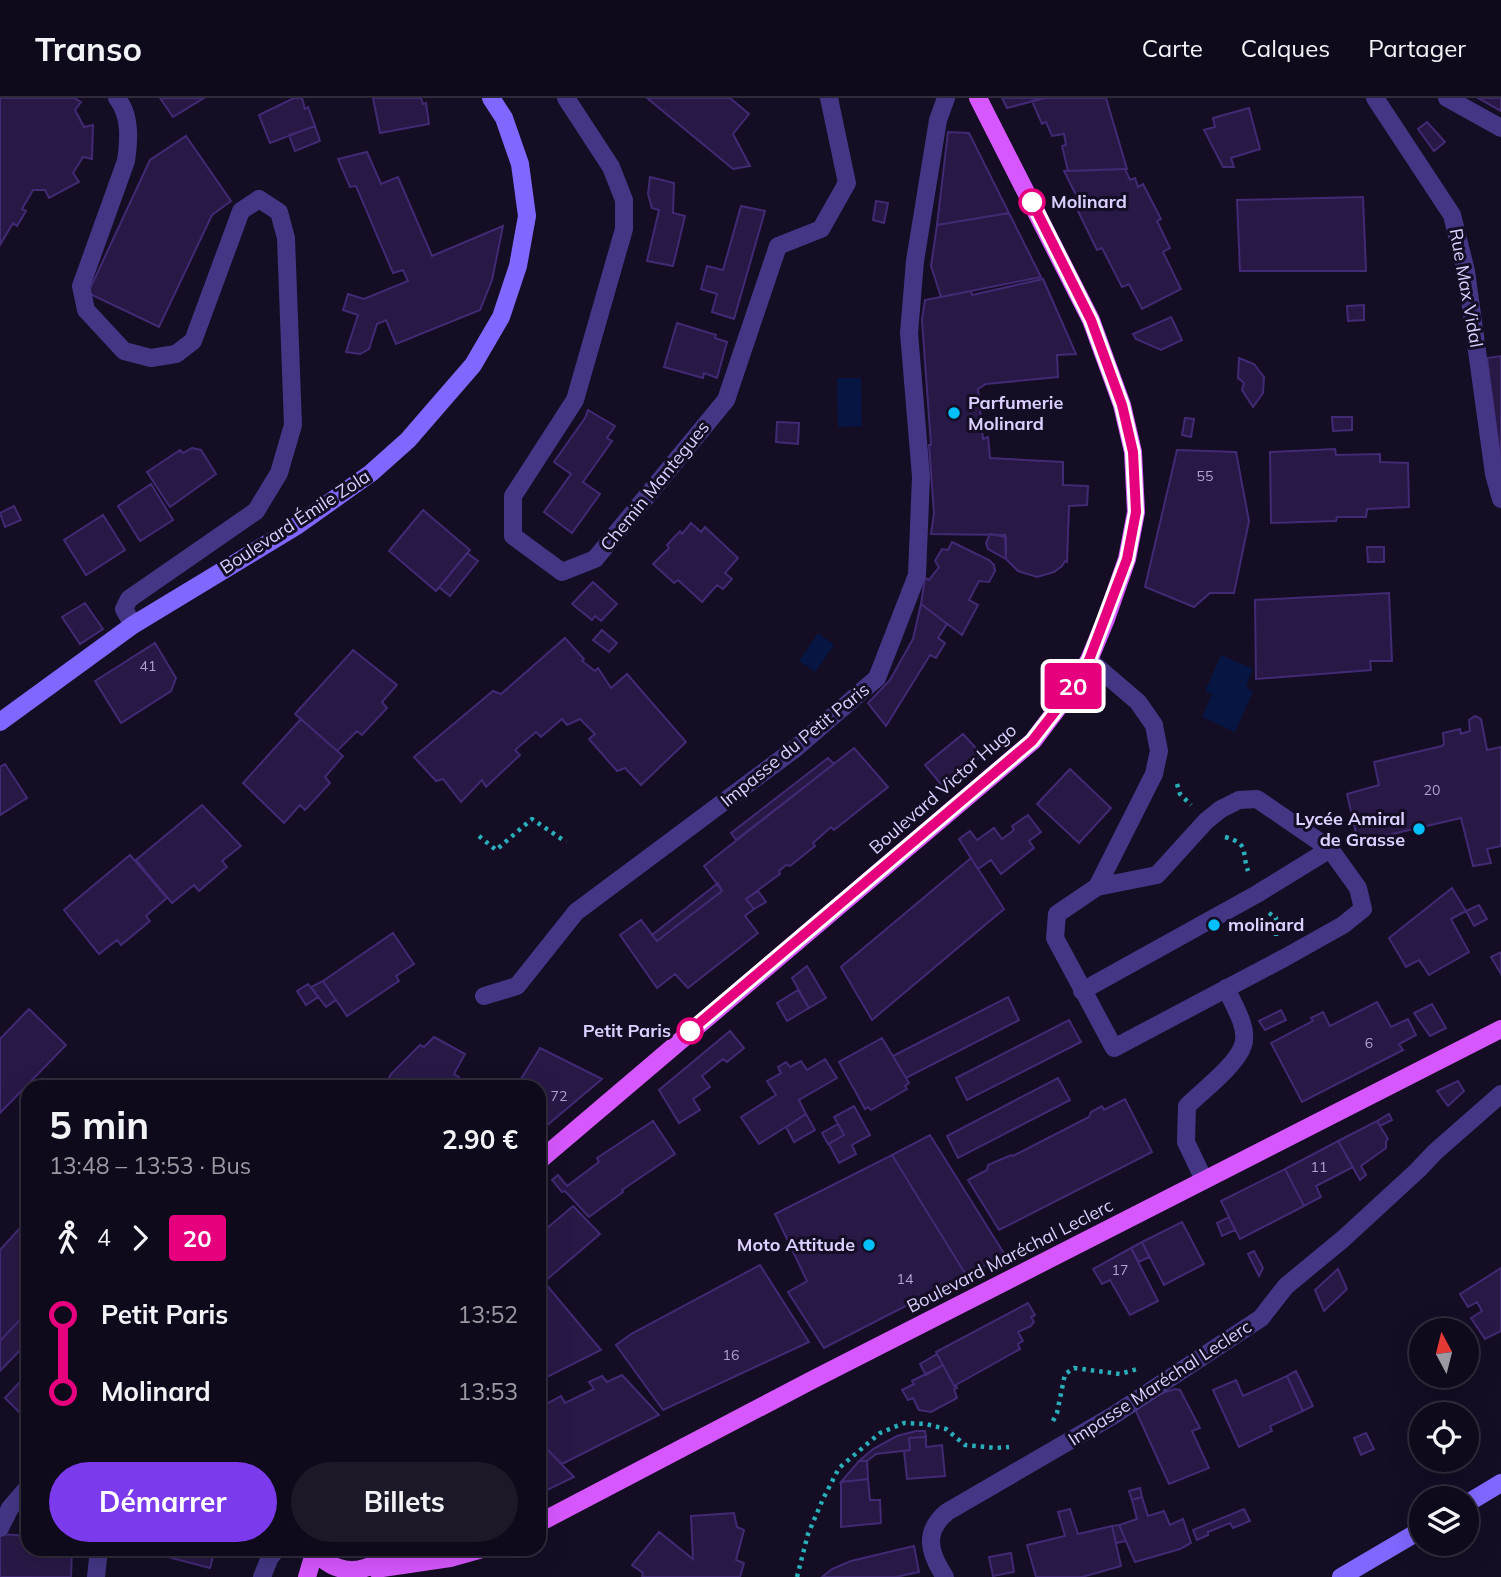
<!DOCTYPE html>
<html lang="fr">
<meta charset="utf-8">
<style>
:root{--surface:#0f0a1b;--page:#1d1828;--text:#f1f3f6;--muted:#9b9aa3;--line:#2f2b3a;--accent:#7c3aed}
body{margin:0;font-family:Mulish,sans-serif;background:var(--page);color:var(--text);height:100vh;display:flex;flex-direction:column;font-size:26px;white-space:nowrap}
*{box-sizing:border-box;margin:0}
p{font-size:23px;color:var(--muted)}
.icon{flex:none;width:38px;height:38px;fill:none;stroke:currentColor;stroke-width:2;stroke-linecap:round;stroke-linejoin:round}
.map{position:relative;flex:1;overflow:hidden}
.sheet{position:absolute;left:21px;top:982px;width:525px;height:476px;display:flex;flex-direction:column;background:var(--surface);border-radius:21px;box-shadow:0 7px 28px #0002,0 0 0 2px var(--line)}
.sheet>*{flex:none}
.badge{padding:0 14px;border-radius:5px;font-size:24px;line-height:46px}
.needle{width:46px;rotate:353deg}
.fabs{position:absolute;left:1409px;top:1220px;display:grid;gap:14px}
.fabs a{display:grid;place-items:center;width:70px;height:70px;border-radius:50%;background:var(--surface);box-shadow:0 7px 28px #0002,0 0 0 2px var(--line);font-size:35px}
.map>.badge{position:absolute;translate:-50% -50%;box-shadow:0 0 0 4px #fff}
.legs{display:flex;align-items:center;gap:10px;height:77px;padding:0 28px;font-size:23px}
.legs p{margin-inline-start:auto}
.head{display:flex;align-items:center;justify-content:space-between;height:119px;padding:0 28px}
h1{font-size:38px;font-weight:700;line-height:52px}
.action{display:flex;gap:14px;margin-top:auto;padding:14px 28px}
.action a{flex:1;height:80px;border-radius:42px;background:var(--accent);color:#fff;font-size:28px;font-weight:700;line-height:80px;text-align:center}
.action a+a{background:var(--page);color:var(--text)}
ul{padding:0 28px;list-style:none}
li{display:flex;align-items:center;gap:24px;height:77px;font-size:26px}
li i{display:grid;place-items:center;width:10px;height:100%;margin:0 9px;background:currentColor}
li i::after{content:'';width:18px;height:18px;margin:-9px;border:5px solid;border-radius:50%;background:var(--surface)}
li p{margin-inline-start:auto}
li:first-child i{background:linear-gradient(#0000 50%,currentColor 0)}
li:last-child i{background:linear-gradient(currentColor 50%,#0000 0)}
header{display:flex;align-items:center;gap:42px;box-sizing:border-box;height:98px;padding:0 35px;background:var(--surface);border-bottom:2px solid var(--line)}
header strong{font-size:33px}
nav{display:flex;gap:38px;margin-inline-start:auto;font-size:24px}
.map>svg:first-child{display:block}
</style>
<header>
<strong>Transo</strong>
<nav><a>Carte</a><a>Calques</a><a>Partager</a></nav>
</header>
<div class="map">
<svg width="1501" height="1479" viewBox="0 0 1501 1479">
<rect width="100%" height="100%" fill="#140d24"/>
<path fill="#071543" d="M837 280H861L862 328 838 329Z
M818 535 834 547 815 574 799 563Z
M1221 557 1253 571 1246 588 1253 594 1235 634 1202 619 1212 596 1205 593Z"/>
<path fill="#281846" stroke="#422973" stroke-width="2" d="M0 0H74L81 4 75 12 84 29 93 27 92 61 83 59 73 75 79 84 49 100 45 92H33L22 111 26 113 17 128 13 125 0 147Z
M160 0H204L173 19Z
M294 0H302L305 11 308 9 315 28 270 45 259 17Z
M373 0H421L423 6 426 5 429 26 380 35Z
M647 0H730L749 16 733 36 750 68 733 71Z
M1002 0H1045L1007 10Z
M1045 0H1106L1127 71 1068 73 1062 48 1066 47 1064 36 1052 38 1046 24 1042 26 1032 3Z
M1478 0H1501V13Z
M1249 10 1260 51 1231 60 1234 69H1223L1204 32 1215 29 1213 20Z
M1427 24 1445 44 1434 53 1418 31Z
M315 28 320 43 295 53 289 37Z
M948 34 969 35 1009 115 937 127Z
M186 38 231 103 212 117 159 229 88 195 150 62Z
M367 54 381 86 398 79 432 158 503 128 492 182 480 212 396 246 386 222 377 226 369 251 360 256 346 254 358 217 343 212 348 196 364 201 408 183 403 172 393 175 356 88 350 89 338 61Z
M1125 71 1130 82 1135 80 1138 89 1143 86 1161 121 1157 123 1170 150 1163 154 1181 191 1142 211 1129 186 1122 189 1102 150 1097 152 1074 105 1079 103 1064 73Z
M650 79 674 85 673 115 685 118 673 168 647 163 659 112 652 110 648 96Z
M1363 99 1366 173H1240L1237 102Z
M876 103 888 105 884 125 873 122Z
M741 108 765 113 734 221 712 214 717 196 701 191 707 168 723 172Z
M1009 115 1041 179 941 199 931 168 937 127Z
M1043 181 1076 256 1057 257 1058 279 986 286 978 291 983 341 988 339 990 360 1063 364V387L1088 388 1087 407 1069 408 1067 464 1065 463 1062 468 1054 474 1037 479 1018 473 1006 461 1005 437 931 436 934 415 929 347H931L922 222 925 202 971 193 972 197Z
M1364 207V222L1348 223 1347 208Z
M1171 219 1182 242 1161 252 1136 241 1133 236Z
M677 225 716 237 715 240 727 244 717 280 704 275 703 280 664 269Z
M1501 258V365L1487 260Z
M1239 260 1254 266 1264 279 1263 295 1253 309 1242 292 1244 285 1238 280Z
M588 312 615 328 607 340 612 343 583 384 600 396 572 435 544 414 571 376 554 364 585 320Z
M1332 319H1352V332L1333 333Z
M1185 320 1194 321 1191 339 1182 337Z
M777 324 799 325 798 346 776 344Z
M192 350 201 352 216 376 170 409 147 374 180 352 183 355Z
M1335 351 1336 357 1380 356V364L1408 365 1409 409 1367 411 1366 419H1337L1336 423 1271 425 1270 354Z
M1177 352 1236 354 1249 423 1234 495H1210L1194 509 1145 489Z
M151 386 173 422 140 443 118 408Z
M14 408 21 422 5 429 0 415Z
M423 412 470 452 436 493 389 453Z
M103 417 125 452 86 477 64 442Z
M691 425 701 434 705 429 738 460 725 475 732 481 723 491 717 487 702 504 678 482 674 485 653 466 669 450 667 447 680 433 682 436Z
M990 436 1006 439V461L988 451 986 445Z
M952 444 989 462 994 467 995 473 989 484 979 483 969 502 978 507 962 537 921 506 925 480 929 482 939 469 935 463 942 451 948 452Z
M1367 449H1384V464H1368Z
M467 455 478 463 450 498 439 489Z
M593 484 617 506 601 523 595 518 592 522 572 506Z
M1389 495 1392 563H1370L1371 572 1256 581 1255 502Z
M85 505 103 531 80 546 62 519Z
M921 506 947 526 938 540 945 545 936 560 930 557 886 628 868 605 890 582 913 541Z
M602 532 617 545 609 554 593 542Z
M565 540 584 561 582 563 595 573 598 570 611 590 627 576 686 644 641 687 625 670 617 673 589 641 595 636 580 621 567 627 562 621 541 639 536 634 515 652 520 657 486 689 482 682 461 704 443 681 436 683 414 659 493 593 501 596Z
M155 545 176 580 171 593 121 625 95 583Z
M353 552 397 587 382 604 387 610 362 637 357 633 337 653 295 616Z
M1475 618 1481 621 1487 652 1501 649V748L1487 751 1491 765 1473 768 1461 720 1358 744 1347 696 1379 687 1374 664 1442 648 1444 646 1443 635 1460 631 1461 636 1470 633 1469 622Z
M301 621 343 658 325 679 330 685 305 712 300 707 284 725 243 685Z
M963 636 982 657 944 690 925 667Z
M854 650 888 689 834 732 831 729 813 745 815 748 790 768 786 767 779 773 780 776 746 801 754 811 745 818 758 835 688 890 675 876 657 890 620 837 641 822 657 843 722 793 704 768Z
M828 660 834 666 736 742 731 735Z
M5 666 27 700 0 717V669Z
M1070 671 1111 710 1079 745 1037 706Z
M202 707 241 748 222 763 227 769 199 793 194 787 172 805 136 762Z
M1028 717 1041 734 1029 743 1034 750 1001 776 991 762 978 771 959 741 970 733 977 742 994 730 1002 741 1014 732 1012 728Z
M130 757 167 800 146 818 150 823 121 847 117 842 99 856 64 812Z
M971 760 1004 811 872 922 841 869Z
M718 785 722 793 657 843 652 837Z
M1452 790 1466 813 1451 821 1469 854 1429 877 1419 862 1406 869 1389 840Z
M758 793 766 804 754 811 746 801Z
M1479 807 1487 821 1474 828 1466 813Z
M393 835 414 866 396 878 399 883 347 918 323 883Z
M1501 854V876L1491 859Z
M807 868 826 900 809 910 792 880Z
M323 883 336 902 326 909 311 889Z
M308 886 318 899 306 907 297 893Z
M798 892 809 910 787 923 777 905Z
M1008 899 1019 922 906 980 893 958Z
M1377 904 1391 929 1408 921 1416 937 1399 946 1403 952 1302 1004 1271 945 1313 923 1311 920 1323 914 1330 928Z
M1432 906 1446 930 1430 938 1414 915Z
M29 911 66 947 0 1015V941Z
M1281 912 1286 922 1265 932 1259 923Z
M1069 922 1081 944 967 1002 956 980Z
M730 933 744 950 727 964 723 961 702 978 710 989 693 1001 700 1012 679 1025 659 992Z
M434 939 465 956 454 976 459 979 453 989H384L391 976 420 947 424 949Z
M882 940 909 985 905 988 907 991 871 1012 868 1009 865 1011 839 964Z
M540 950 602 981 539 1034V989H516Z
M825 961 837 980 799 1002 806 1016 759 1046 741 1019 776 997 767 983 781 975 778 969 786 964 790 969 801 963 807 972Z
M1058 980 1070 1002 958 1060 947 1038Z
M1458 983 1464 993 1448 1008 1437 993Z
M1125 1001 1152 1054 999 1132 968 1082 987 1072 988 1067 1011 1057 1013 1058 1089 1019 1091 1014 1102 1008 1104 1012Z
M854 1008 870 1037 852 1047 856 1056 839 1065 829 1046 844 1037 834 1019Z
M806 1016 815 1032 794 1044 786 1029Z
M1389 1016 1392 1022 1380 1028 1377 1023Z
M653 1023 675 1056 622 1092 623 1094 589 1119 565 1093 562 1094 552 1082 558 1077 567 1088 599 1064 597 1060Z
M1377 1023 1388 1041 1386 1043V1050L1361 1068 1366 1077 1360 1082 1338 1043Z
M838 1026 844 1037 828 1046 822 1035Z
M930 1037 1005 1157 966 1177 892 1057Z
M1338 1043 1353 1069 1316 1088 1321 1099 1304 1108 1285 1071Z
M892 1057 966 1177 824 1250 788 1194 807 1183 775 1116Z
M1285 1071 1304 1108 1240 1141 1221 1103Z
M573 1108 600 1136 544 1184 601 1252 539 1283V1137Z
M1229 1119 1235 1132 1222 1138 1217 1125Z
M28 1121V1213L0 1243V1152Z
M1182 1124 1204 1166 1164 1187 1142 1144Z
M1142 1144 1149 1159 1139 1164 1131 1150Z
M1131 1150 1158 1203 1130 1217 1110 1182 1102 1186 1093 1171Z
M1254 1153 1263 1170 1259 1178 1248 1156Z
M760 1167 809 1244 663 1312 616 1247 631 1236Z
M1501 1170V1233L1485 1241 1471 1220 1482 1213 1477 1204 1468 1209 1460 1196Z
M1338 1171 1347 1191 1324 1213 1315 1192Z
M1028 1205 1035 1217 1031 1219 1034 1224 1031 1228 1018 1234 1023 1243 1018 1246 1020 1251 954 1288 936 1254Z
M28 1213V1244L0 1273V1243Z
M937 1256 943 1267 926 1277 920 1266Z
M943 1267 954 1288 956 1287 957 1290 954 1291 957 1300 931 1314 919 1312 913 1300 908 1302 902 1292 914 1286 912 1283Z
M1296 1273 1313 1308 1303 1313 1287 1278Z
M28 1275V1318L26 1321 5 1300Z
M622 1277 659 1317 562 1366 539 1343V1310L561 1298 565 1305 594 1291 589 1284 602 1278 607 1284Z
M1287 1278 1303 1313 1270 1328 1272 1333 1239 1349 1213 1292 1236 1282 1243 1298Z
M1175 1291 1180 1292 1200 1330 1192 1333 1209 1370 1169 1386 1135 1311 1154 1298Z
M916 1333H925L926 1339 909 1340 910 1352 876 1356 867 1363H859L873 1351 897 1338Z
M1366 1335 1374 1351 1361 1357 1354 1340Z
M926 1339V1349L942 1347 945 1378 907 1381 904 1353 910 1352 909 1340Z
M539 1343 574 1379 539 1396Z
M859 1363H867L868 1381 841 1384Z
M868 1381 870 1402H880L881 1425 841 1429V1384Z
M1140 1390 1142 1399 1132 1402 1129 1393Z
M1142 1399 1148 1418 1164 1413 1170 1427 1183 1421 1191 1445 1180 1451 1135 1464 1119 1427 1137 1421 1132 1402Z
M1070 1411 1078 1436 1112 1428 1121 1468 1082 1479H1036L1027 1447 1065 1438 1058 1414Z
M1244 1411 1250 1423 1233 1430 1230 1425 1208 1434V1437L1197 1442 1193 1432Z
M734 1415 737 1429 744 1432 736 1462 744 1465 740 1479H642L643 1475 632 1467 659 1434 693 1461 691 1418Z
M1119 1427 1126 1443 1116 1445 1112 1428Z
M0 1436 28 1438V1451H72L71 1479H0Z
M914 1448 919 1474 896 1479H822L832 1471 851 1463Z
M150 1451H215L210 1470 149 1454Z
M1011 1455 1014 1474 993 1478 989 1459Z"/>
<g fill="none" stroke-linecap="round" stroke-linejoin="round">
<path stroke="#29afba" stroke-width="4.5" stroke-dasharray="3.5 5" stroke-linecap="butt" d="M1177 686 1180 696 1191 707
M479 738 496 752 532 721 566 744
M1225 739C1250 746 1241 753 1248 773
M1269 815 1276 820V838
M1053 1323 1057 1315 1065 1276 1074 1270 1120 1276 1137 1271
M797 1479 808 1436 823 1401 839 1370 880 1335 904 1325 926 1326 946 1331 965 1347 996 1350 1009 1349"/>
<path stroke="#443685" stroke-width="18" d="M117 0C131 18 129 42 126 63L81 188 86 212 124 253 151 260 176 256 193 243 241 113 259 101
M1089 562 1138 604 1154 627 1159 653 1154 676 1097 789
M1257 701 1330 751 1358 790 1363 811 1343 827 1286 859 1114 950 1055 840 1057 816 1097 789 1157 777 1206 723 1221 711 1239 702Z
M1082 893 1257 796 1330 751
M1204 1082 1186 1044 1187 1008C1202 993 1237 967 1243 947 1249 930 1233 906 1226 890
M0 1430 10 1410 28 1389
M96 1479 99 1451
M262 1479 270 1459 277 1451"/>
<path stroke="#443685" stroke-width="18" d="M566 0 611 69 624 102V131L575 302 513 398V438L562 474 595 461 726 302 778 148 821 131 847 85 829 0
M1375 0 1452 117 1466 173 1494 376 1501 401
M1447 0 1501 30
M133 527 124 511 129 501 256 413 279 375 293 327 286 140 279 114 259 101
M484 898 517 888 576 814 796 650 877 580 917 477 921 379 909 235 915 163 938 22 946 0
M945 1479C929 1455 923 1434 947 1414L1114 1317 1261 1220 1286 1188 1343 1141 1418 1072 1435 1054 1501 996"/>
<path stroke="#8067ff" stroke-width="18" d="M0 624 133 527 298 427 371 375 408 342 473 267 501 219 518 168 527 118 520 66 504 20 491 0
M1466 1406 1501 1385
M1341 1479 1421 1432"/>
<path stroke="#d757ff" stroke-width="18" d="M539 1063 1033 643 1064 602 1089 562 1106 521 1127 461 1136 414 1133 354 1122 307 1091 222 978 0
M539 1425 814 1281 1501 931
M315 1451C331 1479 373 1479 389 1451
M376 1471 450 1460 482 1451
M307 1479 315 1452"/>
</g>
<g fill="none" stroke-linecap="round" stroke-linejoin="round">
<g stroke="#fff" stroke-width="16">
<path id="line-1" d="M690 933 1032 643 1064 602 1089 562 1127 461 1136 414 1133 354 1122 307 1091 222 1032 104"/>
</g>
<use href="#line-1" stroke="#e6007e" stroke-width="10"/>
</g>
<g fill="#fff" stroke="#e6007e" stroke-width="3.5">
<circle cx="1032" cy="104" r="12"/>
<circle cx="690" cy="933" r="12"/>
</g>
<g fill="#00c0fb" stroke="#140d24" stroke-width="2.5">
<circle cx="954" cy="315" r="7"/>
<circle cx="1419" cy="731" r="7"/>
<circle cx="1214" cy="827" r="7"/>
<circle cx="869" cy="1147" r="7"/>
</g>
<g text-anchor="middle" stroke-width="6" stroke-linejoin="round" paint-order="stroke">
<g font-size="14" fill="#afa2d1">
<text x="1205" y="383">55</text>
<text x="148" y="573">41</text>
<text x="1432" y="697">20</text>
<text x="1369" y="950">6</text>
<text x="559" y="1003">72</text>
<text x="1319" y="1074">11</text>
<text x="1120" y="1177">17</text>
<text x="905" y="1186">14</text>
<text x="731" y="1262">16</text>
</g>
<g font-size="18" font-weight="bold" fill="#dcd0ff" stroke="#140d24" text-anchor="start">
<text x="1051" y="110">Molinard</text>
<text x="671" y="939" text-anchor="end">Petit Paris</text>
</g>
<g font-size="18" fill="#dcd0ff" stroke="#140d24">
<text transform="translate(1466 190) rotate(80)" y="6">Rue Max Vidal</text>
<text transform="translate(655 388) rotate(-51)" y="6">Chemin Mantegues</text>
<text transform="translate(295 424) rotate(-33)" y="6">Boulevard Émile Zola</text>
<text transform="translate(795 647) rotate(-39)" y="6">Impasse du Petit Paris</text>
<text transform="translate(943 691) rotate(-41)" y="6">Boulevard Victor Hugo</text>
<text transform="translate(1010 1158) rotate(-27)" y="6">Boulevard Maréchal Leclerc</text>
<text transform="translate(1160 1285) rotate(-33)" y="6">Impasse Maréchal Leclerc</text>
</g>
<g font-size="18" font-weight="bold" fill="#dcd0ff" stroke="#140d24" text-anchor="start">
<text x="968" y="311">Parfumerie<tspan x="968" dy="21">Molinard</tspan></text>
<text x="1405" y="727" text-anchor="end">Lycée Amiral<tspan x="1405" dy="21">de Grasse</tspan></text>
<text x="1228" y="833">molinard</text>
<text x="855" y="1153" text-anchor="end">Moto Attitude</text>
</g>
</g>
</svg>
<div class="fabs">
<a><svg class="needle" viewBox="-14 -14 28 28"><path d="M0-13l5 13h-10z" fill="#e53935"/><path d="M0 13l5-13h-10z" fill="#9b9aa3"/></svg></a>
<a><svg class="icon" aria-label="locate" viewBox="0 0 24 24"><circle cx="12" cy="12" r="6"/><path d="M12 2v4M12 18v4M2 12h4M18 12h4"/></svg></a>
<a><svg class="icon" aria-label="layers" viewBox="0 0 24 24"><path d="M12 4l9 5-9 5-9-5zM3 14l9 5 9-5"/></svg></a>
</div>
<b class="badge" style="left:1073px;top:588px;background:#e6007e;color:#fff">20</b>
<section class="sheet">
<div class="head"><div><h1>5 min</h1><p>13:48 – 13:53 · Bus</p></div><b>2.90 €</b></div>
<div class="legs"><svg class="icon" aria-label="walk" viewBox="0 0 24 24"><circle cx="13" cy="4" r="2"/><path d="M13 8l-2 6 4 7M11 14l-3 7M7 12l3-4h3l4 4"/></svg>4<svg class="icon" aria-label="forward" viewBox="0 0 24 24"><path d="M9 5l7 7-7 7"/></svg><b class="badge" style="background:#e6007e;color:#fff">20</b></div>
<ul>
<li><i style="color:#e6007e"></i><b>Petit Paris</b><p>13:52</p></li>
<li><i style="color:#e6007e"></i><b>Molinard</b><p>13:53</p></li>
</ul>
<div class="action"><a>Démarrer</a><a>Billets</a></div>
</section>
</div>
